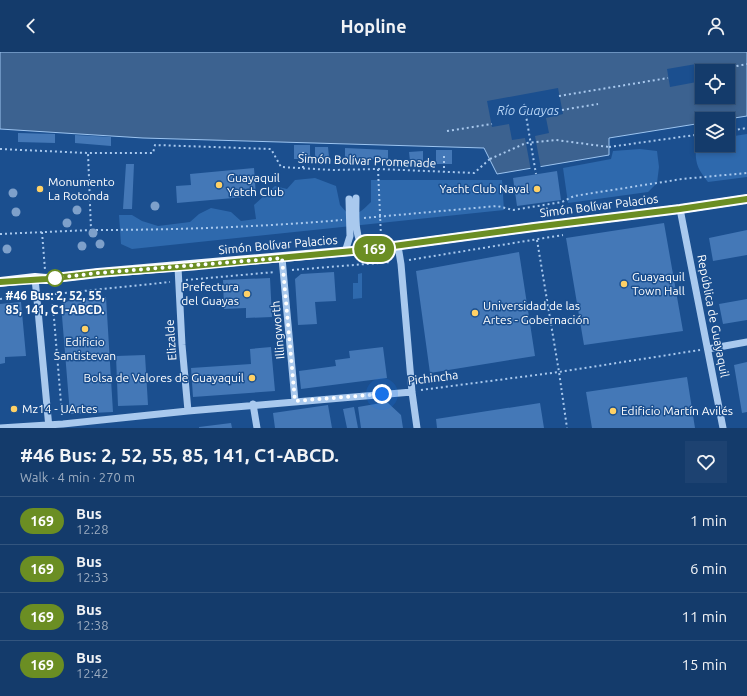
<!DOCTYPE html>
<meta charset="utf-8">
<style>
:root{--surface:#143b6b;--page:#1d4271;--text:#f1f3f6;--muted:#9dadc1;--line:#33557e}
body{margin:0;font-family:Ubuntu,sans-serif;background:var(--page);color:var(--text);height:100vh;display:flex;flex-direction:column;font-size:15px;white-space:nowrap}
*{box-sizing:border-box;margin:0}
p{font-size:13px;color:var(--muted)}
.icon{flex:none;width:22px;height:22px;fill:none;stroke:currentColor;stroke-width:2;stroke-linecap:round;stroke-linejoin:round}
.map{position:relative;height:376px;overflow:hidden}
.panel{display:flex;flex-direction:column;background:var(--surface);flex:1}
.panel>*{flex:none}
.badge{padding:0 8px;border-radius:13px;font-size:14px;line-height:26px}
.fabs{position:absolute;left:695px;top:12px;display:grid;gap:8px}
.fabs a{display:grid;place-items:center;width:40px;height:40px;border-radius:0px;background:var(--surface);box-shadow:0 2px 6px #0003,0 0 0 1px var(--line);font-size:20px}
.you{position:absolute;width:20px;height:20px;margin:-10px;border:3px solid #fff;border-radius:50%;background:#1a73e8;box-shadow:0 0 0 6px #1a73e833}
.map>.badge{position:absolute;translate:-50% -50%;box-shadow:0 0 0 2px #fff}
.round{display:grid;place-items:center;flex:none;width:42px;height:42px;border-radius:0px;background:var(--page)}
.summary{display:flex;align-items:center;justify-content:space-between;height:68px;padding:0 20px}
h1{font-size:19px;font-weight:700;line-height:30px}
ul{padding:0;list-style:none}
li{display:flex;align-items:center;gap:12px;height:48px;padding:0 20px;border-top:1px solid var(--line)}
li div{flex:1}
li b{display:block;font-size:15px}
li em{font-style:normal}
li .badge{min-width:44px;font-weight:700;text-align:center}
header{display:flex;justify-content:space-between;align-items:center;height:52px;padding:0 20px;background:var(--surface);font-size:18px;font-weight:700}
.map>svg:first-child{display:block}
</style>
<header><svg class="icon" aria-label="back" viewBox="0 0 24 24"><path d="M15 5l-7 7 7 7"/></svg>Hopline<svg class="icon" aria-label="person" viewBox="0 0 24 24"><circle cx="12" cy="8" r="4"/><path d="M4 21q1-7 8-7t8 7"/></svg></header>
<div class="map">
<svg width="747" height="376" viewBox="0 0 747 376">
<rect width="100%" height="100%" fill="#1b4f8f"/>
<path fill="#2e69ad" d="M747 82V125L708 130C696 115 695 110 696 91L702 90V93H728V85Z
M640 97 657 99 659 115 657 131 648 140 568 151 563 116 611 107 613 99Z
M315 126 336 134 340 153 348 162C360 163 363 157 371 150V128H502L504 158 132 197 121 192 119 163H132L142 169 158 174 190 170 199 162 211 156 231 160 241 169 256 167 254 153 275 134 287 137 295 128Z
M362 221V246L353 247V231H358V222Z"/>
<path fill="#3c6290" stroke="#9cc4f0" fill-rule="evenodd" d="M0 0H747V64L728 67H702V71L609 86V103L497 122 484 96 143 86 0 77ZM702 19H728V45H702Z"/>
<path fill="#1b4f8f" d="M702 11 704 19H702V29L670 35 667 17Z
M558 36 563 62 546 66 549 81 535 84 541 117 531 119 525 86 512 88 509 72 492 75 487 49Z"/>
<path fill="#4478b7" d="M18 81 55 82V91L18 90Z
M75 83 111 85V94L75 91Z
M294 93H310V107H294Z
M315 95H328L329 105H315Z
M345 96 388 98V108L345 106Z
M436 98H452V112H436Z
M423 99V109H410L409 100Z
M126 112H134L132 157H123Z
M254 116 256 144 177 151 176 134 191 133 190 122Z
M557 119 561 148 517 154 513 126Z
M664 171 683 279 584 293 566 186Z
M747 178V203L713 209 709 186Z
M519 200 535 304 430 321 416 219Z
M334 220 336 249 315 250 317 272 298 273 295 227 301 222Z
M270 226 272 265 246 266V256L224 257 223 228Z
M106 245 113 360 70 362 61 252 74 247Z
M747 247V268L723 272 719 252Z
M21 250 26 304 5 305V311L0 312V252Z
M271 295 275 339 193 345 191 316 251 312 250 297Z
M383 295 387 326 301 337 299 319 336 314 335 308 350 306 349 299Z
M145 303 148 353 118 354 116 304Z
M747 310V360L742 361 734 313Z
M687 325 695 376H592L586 340Z
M387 350 401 363 403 376H361L358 355Z
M540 351 544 376H437L436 367Z
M328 353 332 376H275L273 361Z
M354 355 358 376H347L343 357Z
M231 371 232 376H199V375Z"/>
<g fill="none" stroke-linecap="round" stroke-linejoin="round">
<path stroke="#a9c9ee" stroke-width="2" stroke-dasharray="2 3" stroke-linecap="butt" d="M712 19 747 12
M559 44 668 26
M524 52 536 122
M562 58 598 52
M447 79 492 72
M728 79 747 76
M609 95 702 82
M0 97 88 101H153L155 93 271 97 281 115 333 118 378 117 474 121 490 107
M444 104V120
M303 116V100
M378 117 381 185
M364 166 497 154 513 158 562 150 574 144 682 127 747 121
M91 178C175 178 259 175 342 168
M42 180 45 218
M0 182 91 178 88 101
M537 188 559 320 567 376
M409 208 563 183
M292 218 391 210
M186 228 275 220
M52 242 62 363
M45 243 170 230
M0 247 29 244
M421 338 559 320 700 298"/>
<path stroke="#a9c9ee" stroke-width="7" d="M356 146C356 164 354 182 364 198
M680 157 723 376
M398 194 401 212 412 340 417 376
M345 200 350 184 349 147
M282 206 295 349
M178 215 182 293 188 359
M35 226 49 376
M708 297 747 290
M253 352 257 376
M0 376 63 372 188 359 412 340"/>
<path stroke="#f0f6ff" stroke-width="10" d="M0 230 35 226 46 227 98 221 364 198 534 175 680 157 747 147"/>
<path stroke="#a9c9ee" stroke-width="2" stroke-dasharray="2 3" stroke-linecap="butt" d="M490 107 526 91 556 88 609 95"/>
</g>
<g fill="#7ea0ca">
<circle cx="13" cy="141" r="4.5"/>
<circle cx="155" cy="154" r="4.5"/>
<circle cx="77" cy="158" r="4.5"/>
<circle cx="16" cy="160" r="4.5"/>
<circle cx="67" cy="171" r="4.5"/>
<circle cx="93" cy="181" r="4.5"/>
<circle cx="100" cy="192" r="4.5"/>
<circle cx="82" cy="194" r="4.5"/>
<circle cx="7" cy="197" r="4.5"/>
</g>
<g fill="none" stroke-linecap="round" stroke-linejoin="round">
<g stroke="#fff" stroke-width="9">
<path id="line" d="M0 230 46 227 98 221 193 214 364 198 534 175 680 157 747 147"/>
</g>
<use href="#line" stroke="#6b8e23" stroke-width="6"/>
<path stroke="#fff" stroke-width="4" stroke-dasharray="0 7.2" d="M55 226 98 221 282 206 295 349 382 342"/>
</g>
<g fill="#ffd166" stroke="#1b4f8f" stroke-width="1.5">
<circle cx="219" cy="133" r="4"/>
<circle cx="40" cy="137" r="4"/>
<circle cx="537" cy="137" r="4"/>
<circle cx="624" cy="232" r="4"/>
<circle cx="247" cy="242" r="4"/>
<circle cx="475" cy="261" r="4"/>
<circle cx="85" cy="277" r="4"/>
<circle cx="252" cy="326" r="4"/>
<circle cx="14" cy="357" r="4"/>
<circle cx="613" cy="359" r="4"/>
</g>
<circle fill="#fff" stroke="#6b8e23" stroke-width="2" cx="55" cy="226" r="8"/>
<g text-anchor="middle" stroke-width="3" stroke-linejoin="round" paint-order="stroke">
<g font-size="12" fill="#fff" stroke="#1b4f8f">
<text transform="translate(367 109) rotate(2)" y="4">Simón Bolívar Promenade</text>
<text transform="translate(599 154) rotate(-7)" y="4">Simón Bolívar Palacios</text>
<text transform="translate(278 193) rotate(-5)" y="4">Simón Bolívar Palacios</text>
<text transform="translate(713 264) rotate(79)" y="4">República de Guayaquil</text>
<text transform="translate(278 278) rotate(-95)" y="4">Illingworth</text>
<text transform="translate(171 288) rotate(-94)" y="4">Elizalde</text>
<text transform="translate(433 326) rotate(-7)" y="4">Pichincha</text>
</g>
<g font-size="12" fill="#fff" stroke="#1b4f8f" text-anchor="start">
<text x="227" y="130">Guayaquil<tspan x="227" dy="14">Yatch Club</tspan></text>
<text x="48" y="134">Monumento<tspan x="48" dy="14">La Rotonda</tspan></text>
<text x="529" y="141" text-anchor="end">Yacht Club Naval</text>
<text x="632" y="229">Guayaquil<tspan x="632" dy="14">Town Hall</tspan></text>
<text x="239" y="239" text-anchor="end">Prefectura<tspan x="239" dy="14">del Guayas</tspan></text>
<text x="483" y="258">Universidad de las<tspan x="483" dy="14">Artes - Gobernación</tspan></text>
<text x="85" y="294" text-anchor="middle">Edificio<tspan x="85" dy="14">Santistevan</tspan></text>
<text x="244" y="330" text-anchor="end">Bolsa de Valores de Guayaquil</text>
<text x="22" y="361">Mz14 - UArtes</text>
<text x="621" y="363">Edificio Martín Avilés</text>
</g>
<g font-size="12" font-weight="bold" fill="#fff" stroke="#1b4f8f">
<text x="55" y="248">#46 Bus: 2, 52, 55,<tspan x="55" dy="14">85, 141, C1-ABCD.</tspan></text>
</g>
<g font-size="13" font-style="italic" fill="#b5d3f5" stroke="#1b4f8f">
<text x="528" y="63">Río Guayas</text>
</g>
</g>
</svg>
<div class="fabs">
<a><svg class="icon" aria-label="locate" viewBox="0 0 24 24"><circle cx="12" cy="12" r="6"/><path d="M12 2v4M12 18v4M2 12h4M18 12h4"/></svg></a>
<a><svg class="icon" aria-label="layers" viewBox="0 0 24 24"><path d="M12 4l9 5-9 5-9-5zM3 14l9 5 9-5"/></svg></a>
</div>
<div class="you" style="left:382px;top:342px"></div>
<b class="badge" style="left:374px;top:197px;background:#6b8e23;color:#fff">169</b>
</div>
<section class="panel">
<div class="summary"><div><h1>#46 Bus: 2, 52, 55, 85, 141, C1-ABCD.</h1><p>Walk · 4 min · 270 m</p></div><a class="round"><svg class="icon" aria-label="heart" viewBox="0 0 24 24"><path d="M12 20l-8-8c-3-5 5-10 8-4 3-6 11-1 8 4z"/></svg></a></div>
<ul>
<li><span class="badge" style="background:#6b8e23;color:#fff">169</span><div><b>Bus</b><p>12:28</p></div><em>1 min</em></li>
<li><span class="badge" style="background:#6b8e23;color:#fff">169</span><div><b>Bus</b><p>12:33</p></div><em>6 min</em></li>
<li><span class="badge" style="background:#6b8e23;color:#fff">169</span><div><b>Bus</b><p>12:38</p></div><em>11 min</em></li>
<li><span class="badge" style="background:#6b8e23;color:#fff">169</span><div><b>Bus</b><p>12:42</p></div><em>15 min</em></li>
</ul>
</section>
